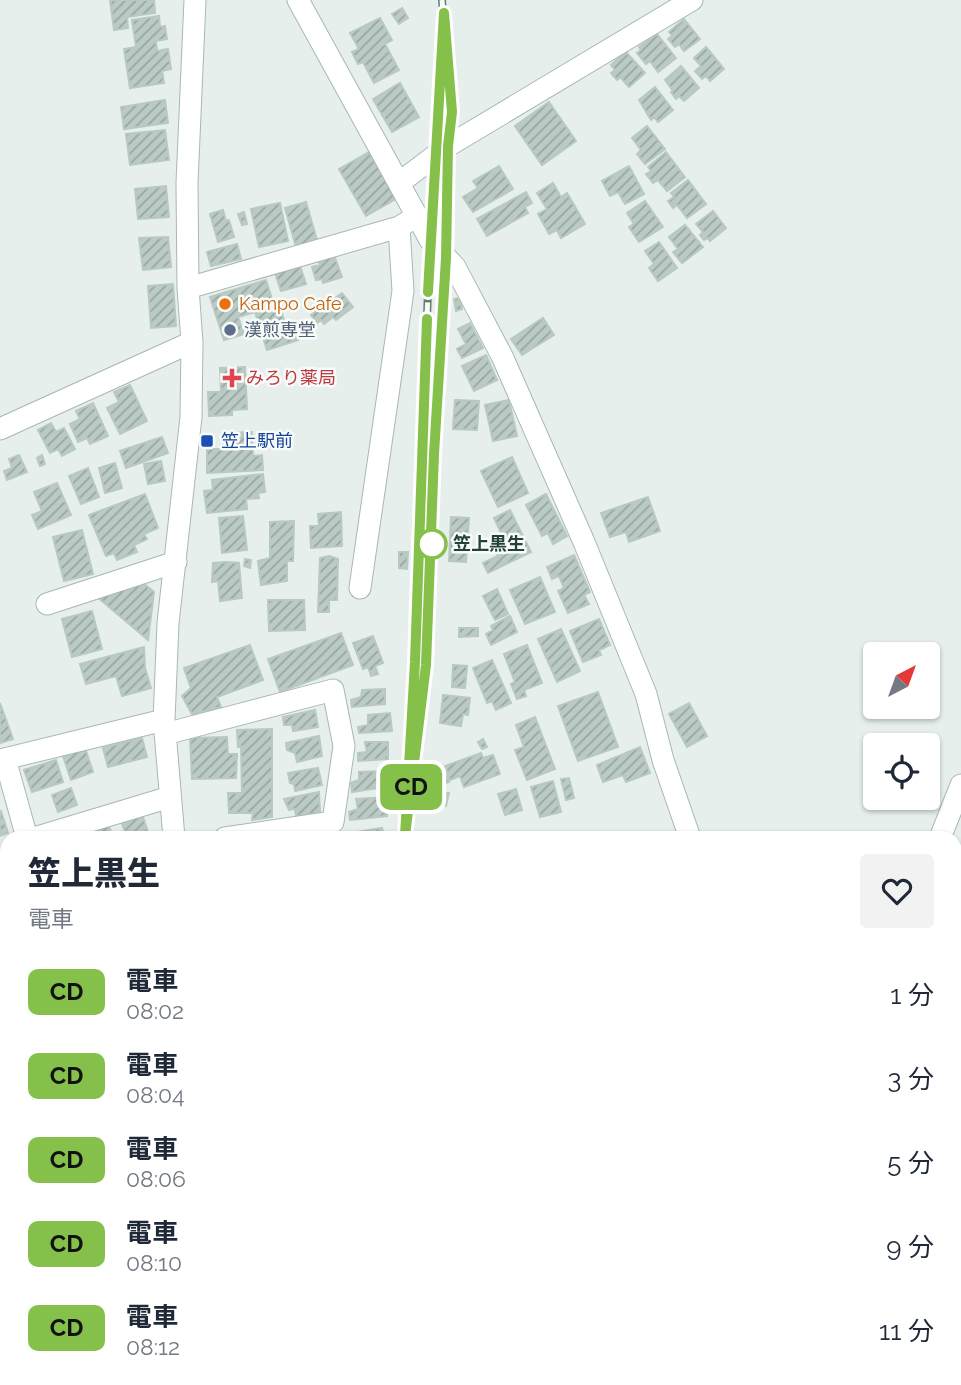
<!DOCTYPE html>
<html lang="ja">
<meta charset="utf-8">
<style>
:root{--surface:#fff;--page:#f2f2f3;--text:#1f2937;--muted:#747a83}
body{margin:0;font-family:Raleway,"Noto Sans JP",sans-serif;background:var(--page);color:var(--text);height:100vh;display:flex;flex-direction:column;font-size:26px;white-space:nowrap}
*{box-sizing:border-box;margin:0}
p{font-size:23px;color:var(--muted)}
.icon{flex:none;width:38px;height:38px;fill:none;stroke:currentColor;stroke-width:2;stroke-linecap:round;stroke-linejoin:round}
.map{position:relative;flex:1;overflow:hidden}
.panel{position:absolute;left:0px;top:831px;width:962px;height:555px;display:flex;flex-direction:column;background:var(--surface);border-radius:21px 21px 0 0;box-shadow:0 2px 5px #0004}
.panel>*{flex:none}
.badge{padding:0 14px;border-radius:10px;font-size:24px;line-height:46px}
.needle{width:46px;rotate:41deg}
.controls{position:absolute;left:863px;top:642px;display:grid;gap:14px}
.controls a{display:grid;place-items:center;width:77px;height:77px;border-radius:7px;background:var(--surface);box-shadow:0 2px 5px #0004;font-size:35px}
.map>.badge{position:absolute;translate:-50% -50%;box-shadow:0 0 0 4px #fff}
.round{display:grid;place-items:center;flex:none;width:74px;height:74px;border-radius:7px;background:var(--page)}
.headline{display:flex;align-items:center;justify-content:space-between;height:119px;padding:0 28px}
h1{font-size:33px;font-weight:800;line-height:52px}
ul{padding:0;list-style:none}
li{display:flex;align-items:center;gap:21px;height:84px;padding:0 28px}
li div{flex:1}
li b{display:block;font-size:26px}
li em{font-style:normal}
li .badge{min-width:77px;font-weight:700;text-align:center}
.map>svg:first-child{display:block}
</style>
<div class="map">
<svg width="961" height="1385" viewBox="0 0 961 1385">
<defs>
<pattern id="building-hatch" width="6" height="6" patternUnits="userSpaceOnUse" patternTransform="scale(1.75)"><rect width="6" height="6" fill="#bbcac4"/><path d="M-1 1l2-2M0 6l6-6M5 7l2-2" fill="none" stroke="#98a6a0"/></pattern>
</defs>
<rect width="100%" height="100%" fill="#e6efeb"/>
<path fill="url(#building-hatch)" stroke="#b8c9c2" stroke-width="2" d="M110 0H154L155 13 127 17 128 28 114 30Z
M402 8 408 18 399 24 392 14Z
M159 16 160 27 165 26 167 39 156 41 157 51 168 49 171 69 162 71 164 83 130 88 124 49 136 47 132 20Z
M380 18 392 40 385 44 399 70 374 83 363 62 358 64 352 52 359 49 350 33Z
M684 19 700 39 684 51 679 44 675 47 668 39 672 36 669 32Z
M657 34 676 58 658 72 650 61 646 64 637 53 641 50 639 47Z
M706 47 724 69 710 81 706 76 702 79 695 71 701 66 694 58Z
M626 52 645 73 629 87 620 77 617 80 611 73 615 70 611 65Z
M681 66 699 88 684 101 679 96 676 99 671 92 673 91 665 80Z
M400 83 419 117 392 132 373 99Z
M655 87 673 110 658 122 654 117 651 120 639 100Z
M165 100 168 123 124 129 121 107Z
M549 102 576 141 542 165 515 126Z
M647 126 665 149 645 164 637 154 641 150 632 138Z
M165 130 169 160 130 165 126 134Z
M369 152 396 199 366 216 339 169Z
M666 152 685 177 667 191 658 180 653 183 646 174 651 171 648 167Z
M499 166 513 189 473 212 463 197 478 188 473 181Z
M629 166 644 194 625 204 618 192 610 196 602 181Z
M688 180 706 204 687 218 677 205 673 208 668 201 674 197 671 193Z
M553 183 561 197 567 193 585 224 561 238 557 230 549 234 538 214 547 209 537 193Z
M166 186 169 217 138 219 135 189Z
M526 192 532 203 525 207 528 213 487 236 477 219Z
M645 201 663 227 639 242 629 227 634 224 627 213Z
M306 202 317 240 296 247 285 208Z
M280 203 288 241 259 247 251 209Z
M223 210 226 221 229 220 234 237 218 242 210 214Z
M713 211 726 228 710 241 708 238 704 240 700 235 703 232 696 224Z
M244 212 247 224 242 225 238 214Z
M685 225 703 247 682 263 673 252 678 249 669 237Z
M168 237 171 267 143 270 139 238Z
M659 242 677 268 658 281 649 268 654 264 645 251Z
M237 244 241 259 211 266 207 252Z
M334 255 342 277 323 283 322 279 316 280 312 267 320 265 318 260Z
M300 266 306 284 281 291 275 273Z
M266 280 275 309 280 307 288 333 295 331 298 340 267 350 255 312 238 317 244 334 224 340 210 297Z
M173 284 176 326 151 328 148 286Z
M342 293 353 307 336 320 333 317 324 324 321 320 317 323 311 315Z
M460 298 462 309 456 311 454 299Z
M543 318 554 335 522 355 511 339Z
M470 323 483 348 462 358 457 349 466 344 458 329Z
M486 355 497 380 474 391 462 366Z
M245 367 247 409 232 410V415L209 416 208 392H221L220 368Z
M130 385 147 421 120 434 107 408 119 402 114 392Z
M455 400 479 401 477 430 453 429Z
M509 400 517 436 493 441 485 405Z
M93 403 108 436 90 444 87 438 78 442 70 424 80 419 76 411Z
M51 423 56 432 64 428 75 449 62 456 58 449 50 453 38 430Z
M252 432 253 456 262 455 263 470 207 473V449H226L225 433Z
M162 437 168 453 126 468 120 451Z
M19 455 27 472 7 480 4 471 12 468 9 459Z
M42 455 45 464 40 466 37 458Z
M512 457 528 493 498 507 481 471Z
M161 461 165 481 148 484 144 464Z
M115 463 122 488 105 493 99 468Z
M88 468 99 497 81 504 69 476Z
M263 474 265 492 258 493 259 498 246 499 247 509 207 513 204 491 213 490 212 480Z
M57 483 71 515 38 529 32 515 42 511 34 492Z
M145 494 158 528 144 534 147 539 134 545 137 552 117 560 114 553 106 556 89 515Z
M546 494 567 536 553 544 548 533 542 536 526 505Z
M648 497 660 531 629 542 626 532 610 537 601 513Z
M510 510 531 552 488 573 483 563 498 556 492 543 503 537 494 518Z
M341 512 342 546 311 548 310 526H319L318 514Z
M243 516 247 550 222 553 219 518Z
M451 517 469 518 466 562 449 561Z
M294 521 293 561H287V581L261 585 258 561 270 558V522Z
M82 530 93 574 64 581 53 537Z
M399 552H408L407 569 399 568Z
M574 555 590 592 584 595 589 604 568 613 558 591 564 588 559 576 552 579 547 567Z
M329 556 338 559 337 600H329V612H318L320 558Z
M245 559 251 560 250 568 244 566Z
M226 562 239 563 242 598 220 601 218 581 212 582 213 563Z
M540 577 555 612 525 624 510 590Z
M142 582 154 592 148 640 96 596Z
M497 589 508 614 495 620 483 596Z
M268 600H304L305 630 269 631Z
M92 611 102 649 72 657 62 619Z
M510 616 517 632 491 645 486 634 493 630 491 626Z
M599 619 610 645 599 650 601 655 583 662 570 631Z
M459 628H478V636L459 637Z
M561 629 580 671 557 682 538 639Z
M341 633 353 665 280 692 268 659Z
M373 636 383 663 375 666 378 674 371 676 368 667 363 669 353 643Z
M250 645 263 680 217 697 221 707 192 714 182 696 191 688 184 668Z
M527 645 542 683 524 690 526 696 517 699 511 684 515 682 504 654Z
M144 647 145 668 151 688 122 696 116 676 86 684 80 664Z
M492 660 511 703 496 710 492 701 487 703 473 668Z
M453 665 467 666 465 688 452 687Z
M385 689V704L352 707 351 700 361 697 362 690Z
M598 692 618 747 578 761 558 706Z
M443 695 470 698 468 715 463 714 461 726 440 723Z
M0 703 13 739 0 743Z
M689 703 707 736 687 747 669 714Z
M315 710 318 727 293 731 292 725H284L283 717Z
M390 713 392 731 359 733 358 727 368 725V715Z
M535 717 555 769 527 780 515 750 524 747 516 725Z
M272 729V817L252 820 253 813H229L228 793H242L241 746 238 747 237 730Z
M319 736 322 756 297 762 295 753 287 750 286 743Z
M227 737 228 754H237L236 778 192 779 190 738Z
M142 738 147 757 108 767 103 748Z
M483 739 487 747 482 749 478 742Z
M365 742H388V759L358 761V753L367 752Z
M640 747 650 773 626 782 623 775 603 782 597 765Z
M85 748 93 772 71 780 63 756Z
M481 753 483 758 493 755 500 774 464 787 460 776 450 780 445 766Z
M56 760 63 782 32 792 24 770Z
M442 765 449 782 441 785 434 769Z
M318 768 322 785 295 791 294 784 290 783 288 773Z
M384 771 385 787 352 792 351 783 359 780V772Z
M569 778 574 798 566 800 561 779Z
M553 781 561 812 540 817 531 787Z
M71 788 77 805 58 812 52 795Z
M516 789 522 810 505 815 498 794Z
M434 791 449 793 446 806 433 803Z
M319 792 320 813 296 816 295 809 289 810 284 799Z
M387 797V816L350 820 349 812 358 809 356 799Z
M1 811 8 833 0 836V812Z
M142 814 149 835 140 838H116L115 836 125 832 121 821Z
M109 826 113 838H91L89 832Z
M382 828 384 838H351L350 833Z
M7 867V877L3 878 1 869Z
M0 883 1 886 7 884V910L0 913Z
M7 912V934L1 914Z
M0 1337 5 1356 0 1357Z
M7 1368V1379H10L11 1385H0V1369Z"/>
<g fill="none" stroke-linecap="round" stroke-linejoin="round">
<g stroke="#a8b8b2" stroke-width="23">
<path id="minor" d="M298 0 430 240 455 267 502 356 584 542 646 694 663 760 690 838
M399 183 448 146 692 0
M188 288 399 227 409 221
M0 429 192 342
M360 588 403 291 399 227
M47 604 176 562
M165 734 333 690 344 746 333 822 225 838
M5 759 27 838
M0 760 164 720
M34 838 170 797
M174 838 164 720 168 623 191 417 192 342 188 288 187 183 195 0
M940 838 961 785
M956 1211 961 1206
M956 1255 961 1261
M59 1385 90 1379
M190 1385V1379"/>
</g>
<use href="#minor" stroke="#fff" stroke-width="21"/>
<g stroke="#5f7d75" stroke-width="8">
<path id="rail" d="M412 702 430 240 440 69
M405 837 426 665 434 454 446 258 448 146 451 112 442 0
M383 1385V1379"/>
</g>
<use href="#rail" stroke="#f7fbf9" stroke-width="5" stroke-dasharray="16" stroke-linecap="butt"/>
</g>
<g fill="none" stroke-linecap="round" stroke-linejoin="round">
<g stroke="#fff" stroke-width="16">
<path id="line" d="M427 319 415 662 405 836 426 665 434 454 446 258 448 146 452 112 444 13 428 292"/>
</g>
<use href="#line" stroke="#85c04a" stroke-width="10"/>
</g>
<circle fill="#e8710a" stroke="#f7fbf9" stroke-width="2.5" cx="225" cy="304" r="7"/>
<circle fill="#5c6f8a" stroke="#f7fbf9" stroke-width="2.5" cx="230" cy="330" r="7"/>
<path fill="#e0444e" stroke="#f7fbf9" stroke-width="2.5" d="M228.5 367.5h7v7h7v7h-7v7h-7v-7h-7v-7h7z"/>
<rect fill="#1a4fb4" stroke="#f7fbf9" stroke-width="2.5" x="200" y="434" width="14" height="14" rx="3.5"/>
<circle fill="#fff" stroke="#85c04a" stroke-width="3.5" cx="432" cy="544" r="14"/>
<g text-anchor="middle" stroke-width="5" stroke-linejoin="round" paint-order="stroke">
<g font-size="18" fill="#c56008" stroke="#f7fbf9" text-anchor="start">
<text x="239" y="310">Kampo Cafe</text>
</g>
<g font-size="18" fill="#4e5e75" stroke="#f7fbf9" text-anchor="start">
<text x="244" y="336">漢煎専堂</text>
</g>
<g font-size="18" fill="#be3a42" stroke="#f7fbf9" text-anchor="start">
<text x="246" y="384">みろり薬局</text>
</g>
<g font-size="18" fill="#164399" stroke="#f7fbf9" text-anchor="start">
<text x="221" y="447">笠上駅前</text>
</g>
<g font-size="18" font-weight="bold" fill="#24423a" stroke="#f7fbf9" text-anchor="start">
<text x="453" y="550">笠上黒生</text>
</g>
</g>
</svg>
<div class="controls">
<a><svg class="needle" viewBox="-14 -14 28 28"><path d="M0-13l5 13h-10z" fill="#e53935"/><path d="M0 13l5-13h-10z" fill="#747a83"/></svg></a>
<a><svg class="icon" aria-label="locate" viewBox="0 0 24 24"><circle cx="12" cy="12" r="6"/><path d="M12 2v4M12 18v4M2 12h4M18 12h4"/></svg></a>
</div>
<b class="badge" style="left:411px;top:787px;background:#85c04a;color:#111">CD</b>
<section class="panel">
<div class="headline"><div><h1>笠上黒生</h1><p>電車</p></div><a class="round"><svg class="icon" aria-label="heart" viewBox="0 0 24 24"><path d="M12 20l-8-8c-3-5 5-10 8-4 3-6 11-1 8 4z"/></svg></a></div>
<ul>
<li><span class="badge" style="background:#85c04a;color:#111">CD</span><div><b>電車</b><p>08:02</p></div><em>1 分</em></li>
<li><span class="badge" style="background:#85c04a;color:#111">CD</span><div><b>電車</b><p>08:04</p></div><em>3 分</em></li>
<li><span class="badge" style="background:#85c04a;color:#111">CD</span><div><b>電車</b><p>08:06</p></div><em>5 分</em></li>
<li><span class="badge" style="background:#85c04a;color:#111">CD</span><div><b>電車</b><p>08:10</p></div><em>9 分</em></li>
<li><span class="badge" style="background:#85c04a;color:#111">CD</span><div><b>電車</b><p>08:12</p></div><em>11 分</em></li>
</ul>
</section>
</div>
